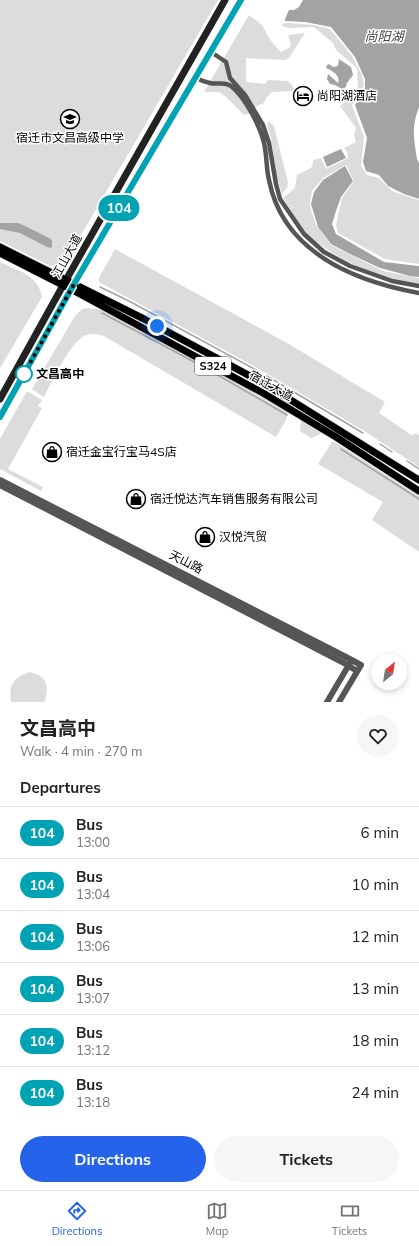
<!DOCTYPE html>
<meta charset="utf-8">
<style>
:root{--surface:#fff;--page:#f6f6f6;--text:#202124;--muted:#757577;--line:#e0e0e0;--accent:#2563eb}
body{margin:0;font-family:Mulish,"Noto Sans SC",sans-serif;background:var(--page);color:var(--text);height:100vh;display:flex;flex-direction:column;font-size:15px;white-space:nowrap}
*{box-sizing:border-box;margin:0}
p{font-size:13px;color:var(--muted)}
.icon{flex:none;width:22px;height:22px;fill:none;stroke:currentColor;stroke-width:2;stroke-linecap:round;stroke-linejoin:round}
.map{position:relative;height:702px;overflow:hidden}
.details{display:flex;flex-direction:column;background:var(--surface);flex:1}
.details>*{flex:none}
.badge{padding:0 8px;border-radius:13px;font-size:14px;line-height:26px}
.needle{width:26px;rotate:30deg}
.fabs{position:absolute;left:371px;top:654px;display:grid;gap:8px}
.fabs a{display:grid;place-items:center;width:36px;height:36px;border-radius:50%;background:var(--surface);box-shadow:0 2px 6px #0003;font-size:20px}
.you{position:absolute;width:20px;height:20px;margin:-10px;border:3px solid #fff;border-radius:50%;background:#1a73e8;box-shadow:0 0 0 6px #1a73e833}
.map>.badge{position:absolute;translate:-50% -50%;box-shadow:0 0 0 2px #fff}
h2{padding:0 20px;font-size:15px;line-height:36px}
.round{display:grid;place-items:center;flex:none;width:42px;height:42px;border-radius:21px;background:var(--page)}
.overview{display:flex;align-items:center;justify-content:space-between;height:68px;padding:0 20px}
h1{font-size:19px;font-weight:700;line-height:30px}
.action{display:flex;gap:8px;margin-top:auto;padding:8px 20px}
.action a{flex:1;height:46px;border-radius:24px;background:var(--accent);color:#fff;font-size:16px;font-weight:700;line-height:46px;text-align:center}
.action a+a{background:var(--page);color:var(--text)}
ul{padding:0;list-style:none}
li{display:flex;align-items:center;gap:12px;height:52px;padding:0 20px;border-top:1px solid var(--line)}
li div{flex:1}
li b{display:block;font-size:15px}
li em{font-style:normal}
li .badge{min-width:44px;font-weight:700;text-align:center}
.menu{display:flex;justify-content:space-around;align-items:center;height:56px;border-top:1px solid var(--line);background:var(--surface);font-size:11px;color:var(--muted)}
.menu a{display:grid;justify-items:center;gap:2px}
.menu .current{color:var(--accent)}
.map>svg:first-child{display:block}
</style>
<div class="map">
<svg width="419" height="702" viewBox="0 0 419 702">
<rect width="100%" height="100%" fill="#fff"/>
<path fill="#dcdcdc" d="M0 0H218L67 259 59 264 50 266 0 241Z
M249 15 262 25 271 41 281 52 289 48 291 45 288 35 305 33 289 58 285 60 246 58V82L265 84 268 80 288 81 293 86V91L272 92 266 98 264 103 257 106 252 113 244 115 226 97 219 92H204Z
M288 23 314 25 330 29 352 56 362 75 364 86 352 105 364 137 361 166 367 175 379 178 392 191 406 196 419 200V264L385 259 338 233 336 225 342 198 354 181 346 165 323 178 312 191 310 204 311 210 316 225 331 245 383 271 419 278V284C383 279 346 265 317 242 313 239 308 236 305 232 297 222 291 209 283 198L295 188 297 175 311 168 313 164V160L321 158 326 169 348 158 347 152 344 148 356 142 354 135 356 128 340 106 345 102 346 97 352 96 358 87 357 68 336 50 333 43 314 27 292 28 284 27 281 24Z
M269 121 274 126 288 182 287 188 282 194 277 178 271 138 267 125Z
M115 249 287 343 385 402 379 413 413 436 415 433 419 435V467L366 432 261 370 99 282V278Z
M0 262C19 271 38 275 42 297L0 368Z
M87 308 98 309 104 311 218 372 288 412 286 420 276 437 104 336C98 334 92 333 86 335 71 341 52 381 44 397L32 389 75 316 82 309Z
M27 391 42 400 38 406 42 408 8 469 43 487 41 491 0 469V439Z
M301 420H303L321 432 320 434 311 438 300 431Z
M332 442H335L419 496V552L372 520 383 502 318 464Z
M30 672C47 676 49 685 45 701V702H11C8 685 14 677 30 672Z"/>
<path fill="#a3a3a3" d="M303 0H419V107C411 128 414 138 417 159L419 163V199L404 194 388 186 379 175 366 171 363 162 367 138 355 105 365 89V79L355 57 331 27 305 22 285 21V19L289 10H294L299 7Z
M339 59 351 67 353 75 347 83 346 87 342 89 335 85 330 84 327 79 328 74 338 83C341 75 332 71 326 68L327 65 329 64 333 67 338 66Z
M341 149 346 158 327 167 323 157Z
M345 166 353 181 341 197 336 211 332 224 336 234 384 262 419 266V277L410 276 380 268 352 255 331 244 318 227 311 204 314 192 323 180Z
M0 223H18L23 225 51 239 52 241V246L51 248 47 247 20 233 0 229Z"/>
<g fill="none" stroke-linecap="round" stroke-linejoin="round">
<path stroke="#a3a3a3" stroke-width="1.5" d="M100 287 129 301 258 371
M102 313 202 366 287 415
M267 376 363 433
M380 444 392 452
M341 449 419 499
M407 461 419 469"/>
<g stroke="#dbdbdb" stroke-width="8">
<path id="primary" d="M0 247 144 319 265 384 419 480
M0 253 80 294 263 393 336 437 419 491"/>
</g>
<path stroke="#555" stroke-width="4.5" d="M211 52 226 62 230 78 245 95 263 125 269 143 276 184 280 199 304 234 324 252 350 266 392 281 419 286
M196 78C200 80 205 82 210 83 218 85 224 81 231 86 245 97 260 126 264 143 267 155 266 168 269 180 283 252 354 281 419 293"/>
<path stroke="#555" stroke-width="6" d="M0 480 346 657 361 665 339 702
M0 485 344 663 357 671
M327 702 350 663"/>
<path stroke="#222" stroke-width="7" d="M0 399 66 280 225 0
M0 417 74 284 241 0"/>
<use href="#primary" stroke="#000" stroke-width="7"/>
</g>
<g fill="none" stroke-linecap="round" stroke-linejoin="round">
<g stroke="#fff" stroke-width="9">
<path id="line" d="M0 417 74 284 241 0"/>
</g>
<use href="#line" stroke="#00a3b4" stroke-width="6"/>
<path stroke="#000" stroke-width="4" stroke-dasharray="0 7.2" d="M24 374 74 284 157 326"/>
</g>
<defs>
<g id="hotel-ring" transform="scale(1)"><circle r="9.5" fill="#fff" stroke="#000" stroke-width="1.5"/><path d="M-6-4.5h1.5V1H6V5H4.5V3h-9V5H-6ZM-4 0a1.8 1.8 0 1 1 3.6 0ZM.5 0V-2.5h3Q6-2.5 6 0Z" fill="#000"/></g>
<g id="school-ring" transform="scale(1)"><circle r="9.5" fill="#fff" stroke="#000" stroke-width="1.5"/><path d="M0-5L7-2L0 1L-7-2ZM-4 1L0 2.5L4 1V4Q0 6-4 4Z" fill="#000"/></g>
<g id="shop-ring" transform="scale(1)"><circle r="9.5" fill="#fff" stroke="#000" stroke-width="1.5"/><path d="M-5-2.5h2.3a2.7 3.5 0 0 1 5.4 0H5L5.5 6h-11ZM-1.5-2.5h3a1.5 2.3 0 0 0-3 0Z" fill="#000"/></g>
</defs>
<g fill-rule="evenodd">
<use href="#hotel-ring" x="303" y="96"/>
<use href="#school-ring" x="70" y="119"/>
<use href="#shop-ring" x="52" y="452"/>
<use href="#shop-ring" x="136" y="499"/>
<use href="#shop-ring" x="205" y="537"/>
</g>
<circle fill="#fff" stroke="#00a3b4" stroke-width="2" cx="24" cy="374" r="8"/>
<g text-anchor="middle" stroke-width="3" stroke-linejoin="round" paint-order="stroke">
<rect fill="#fff" stroke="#4c4c4c" stroke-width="1" x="195" y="357" width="36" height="18" rx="3"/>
<g font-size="11" font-weight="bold" fill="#000">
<text x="213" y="370">S324</text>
</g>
<g font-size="12" fill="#000" stroke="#fff" text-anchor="start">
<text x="317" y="100">尚阳湖酒店</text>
<text x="70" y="142" text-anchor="middle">宿迁市文昌高级中学</text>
<text x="66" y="456">宿迁金宝行宝马4S店</text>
<text x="150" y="503">宿迁悦达汽车销售服务有限公司</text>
<text x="219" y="541">汉悦汽贸</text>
</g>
<g font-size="12" fill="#000" stroke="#fff">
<text transform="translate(67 256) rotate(-61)" y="4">江山大道</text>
<text transform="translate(271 386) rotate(29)" y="4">宿迁大道</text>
<text transform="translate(186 562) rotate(27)" y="4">天山路</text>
</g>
<g font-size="12" font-weight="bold" fill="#000" stroke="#fff" text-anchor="start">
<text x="36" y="378">文昌高中</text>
</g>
<g font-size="13" font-style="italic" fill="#444" stroke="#fff">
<text x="384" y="41">尚阳湖</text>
</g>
</g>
</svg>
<div class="fabs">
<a><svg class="needle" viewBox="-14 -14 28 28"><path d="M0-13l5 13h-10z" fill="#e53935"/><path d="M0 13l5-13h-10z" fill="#757577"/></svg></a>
</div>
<div class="you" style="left:157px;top:326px"></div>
<b class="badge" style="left:119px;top:208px;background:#00a3b4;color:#fff">104</b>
</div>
<section class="details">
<div class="overview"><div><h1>文昌高中</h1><p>Walk · 4 min · 270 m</p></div><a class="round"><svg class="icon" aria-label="heart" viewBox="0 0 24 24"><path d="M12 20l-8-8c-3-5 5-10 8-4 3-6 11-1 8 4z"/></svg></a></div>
<h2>Departures</h2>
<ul>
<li><span class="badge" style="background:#00a3b4;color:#fff">104</span><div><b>Bus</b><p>13:00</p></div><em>6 min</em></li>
<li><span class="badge" style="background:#00a3b4;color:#fff">104</span><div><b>Bus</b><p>13:04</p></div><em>10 min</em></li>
<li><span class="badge" style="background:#00a3b4;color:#fff">104</span><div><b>Bus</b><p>13:06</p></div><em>12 min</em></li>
<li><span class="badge" style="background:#00a3b4;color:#fff">104</span><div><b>Bus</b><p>13:07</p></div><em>13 min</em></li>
<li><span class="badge" style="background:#00a3b4;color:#fff">104</span><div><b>Bus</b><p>13:12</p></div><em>18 min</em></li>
<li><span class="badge" style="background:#00a3b4;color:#fff">104</span><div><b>Bus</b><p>13:18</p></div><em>24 min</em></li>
</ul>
<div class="action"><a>Directions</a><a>Tickets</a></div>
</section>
<nav class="menu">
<a class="current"><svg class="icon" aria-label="directions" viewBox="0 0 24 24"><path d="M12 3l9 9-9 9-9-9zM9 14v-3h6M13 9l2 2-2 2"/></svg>Directions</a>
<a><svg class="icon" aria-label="map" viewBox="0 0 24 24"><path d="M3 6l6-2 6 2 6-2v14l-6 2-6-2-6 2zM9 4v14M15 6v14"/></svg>Map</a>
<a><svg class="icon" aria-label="tickets" viewBox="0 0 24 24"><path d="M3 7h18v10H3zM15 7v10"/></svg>Tickets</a>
</nav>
